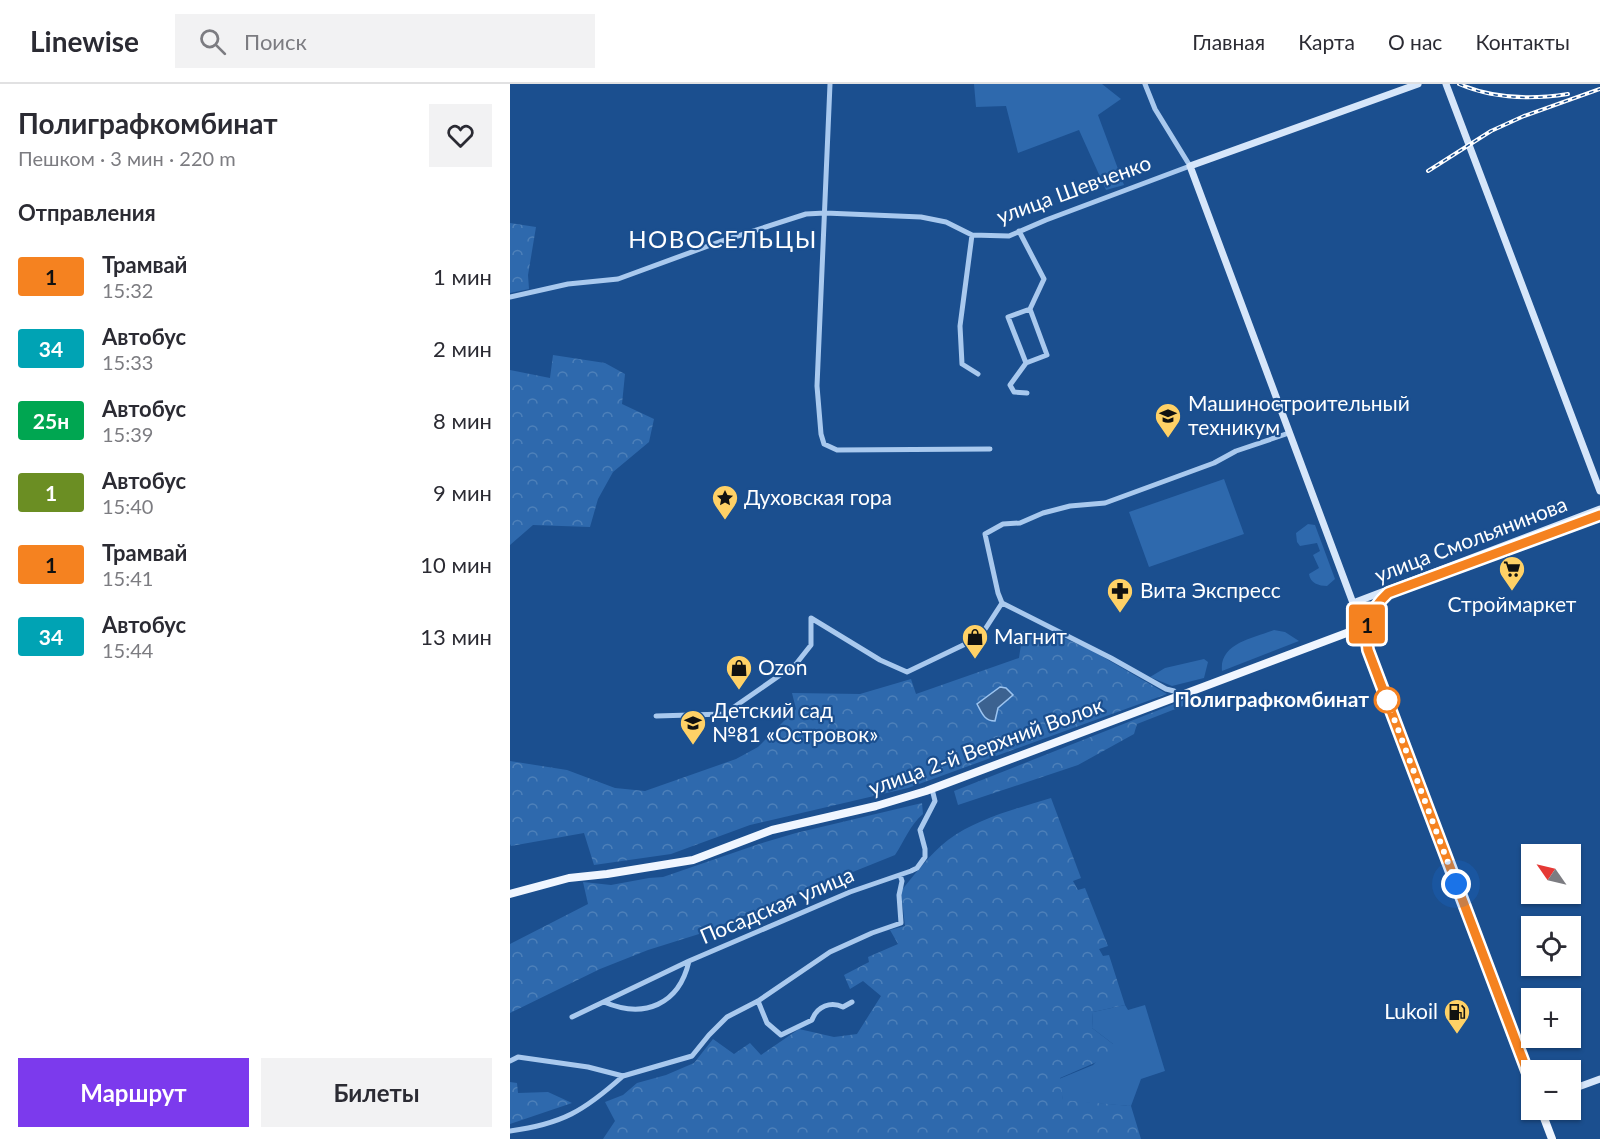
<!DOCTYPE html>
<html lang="ru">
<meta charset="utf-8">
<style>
:root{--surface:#fff;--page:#f2f2f3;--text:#2b2b33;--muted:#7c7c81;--line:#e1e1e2;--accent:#7c3aed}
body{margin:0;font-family:Lato,sans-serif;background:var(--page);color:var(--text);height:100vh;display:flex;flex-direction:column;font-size:22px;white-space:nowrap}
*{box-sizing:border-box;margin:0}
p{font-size:20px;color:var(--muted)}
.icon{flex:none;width:33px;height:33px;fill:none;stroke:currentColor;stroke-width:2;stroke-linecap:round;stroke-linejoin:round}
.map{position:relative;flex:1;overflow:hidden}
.sheet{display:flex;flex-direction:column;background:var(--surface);width:510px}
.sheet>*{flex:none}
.badge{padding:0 12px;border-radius:4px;font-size:21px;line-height:39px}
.needle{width:39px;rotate:304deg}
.controls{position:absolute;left:1011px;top:760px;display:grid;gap:12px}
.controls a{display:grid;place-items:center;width:60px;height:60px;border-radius:0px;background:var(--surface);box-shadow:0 2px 4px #0004;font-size:30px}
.you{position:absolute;width:30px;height:30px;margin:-15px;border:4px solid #fff;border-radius:50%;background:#1a73e8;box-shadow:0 0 0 9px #1a73e833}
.map>.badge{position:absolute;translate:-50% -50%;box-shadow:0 0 0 3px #fff}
h2{padding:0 18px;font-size:22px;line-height:54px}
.round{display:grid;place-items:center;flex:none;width:63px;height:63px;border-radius:0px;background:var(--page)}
.summary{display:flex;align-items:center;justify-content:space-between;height:102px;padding:0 18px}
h1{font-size:28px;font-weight:700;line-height:45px}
.button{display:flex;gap:12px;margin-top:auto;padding:12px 18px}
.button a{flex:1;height:69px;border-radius:0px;background:var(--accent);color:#fff;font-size:24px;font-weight:700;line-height:69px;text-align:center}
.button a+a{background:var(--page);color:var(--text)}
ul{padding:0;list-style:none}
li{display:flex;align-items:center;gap:18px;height:72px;padding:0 18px}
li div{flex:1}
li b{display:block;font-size:22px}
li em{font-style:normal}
li .badge{min-width:66px;font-weight:700;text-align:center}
header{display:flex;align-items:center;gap:36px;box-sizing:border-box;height:84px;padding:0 30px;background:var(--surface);border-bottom:2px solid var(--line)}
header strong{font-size:28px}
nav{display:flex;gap:33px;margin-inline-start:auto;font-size:21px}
.search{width:420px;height:54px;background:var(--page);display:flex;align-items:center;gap:15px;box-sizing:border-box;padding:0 21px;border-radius:0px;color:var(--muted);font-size:22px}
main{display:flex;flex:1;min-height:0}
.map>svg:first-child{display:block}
</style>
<header>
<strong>Linewise</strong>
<div class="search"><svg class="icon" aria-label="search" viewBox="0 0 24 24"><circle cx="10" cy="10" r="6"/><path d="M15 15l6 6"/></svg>Поиск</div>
<nav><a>Главная</a><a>Карта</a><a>О нас</a><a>Контакты</a></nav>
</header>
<main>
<section class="sheet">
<div class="summary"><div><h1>Полиграфкомбинат</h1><p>Пешком · 3 мин · 220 m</p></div><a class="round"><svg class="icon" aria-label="heart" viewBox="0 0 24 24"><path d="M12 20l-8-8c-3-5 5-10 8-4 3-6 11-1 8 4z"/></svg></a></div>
<h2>Отправления</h2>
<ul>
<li><span class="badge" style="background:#f58220;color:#111">1</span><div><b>Трамвай</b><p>15:32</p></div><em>1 мин</em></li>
<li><span class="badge" style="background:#00a3b4;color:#fff">34</span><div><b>Автобус</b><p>15:33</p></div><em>2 мин</em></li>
<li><span class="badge" style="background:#00a651;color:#fff">25н</span><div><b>Автобус</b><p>15:39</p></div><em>8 мин</em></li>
<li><span class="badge" style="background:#6b8e23;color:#fff">1</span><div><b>Автобус</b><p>15:40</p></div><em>9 мин</em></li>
<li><span class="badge" style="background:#f58220;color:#111">1</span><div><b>Трамвай</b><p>15:41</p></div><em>10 мин</em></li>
<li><span class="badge" style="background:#00a3b4;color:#fff">34</span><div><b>Автобус</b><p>15:44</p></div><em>13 мин</em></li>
</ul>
<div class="button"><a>Маршрут</a><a>Билеты</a></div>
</section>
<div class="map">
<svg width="1090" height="1055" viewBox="0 0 1090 1055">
<defs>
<pattern id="forest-crowns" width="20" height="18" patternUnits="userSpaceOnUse" patternTransform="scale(1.5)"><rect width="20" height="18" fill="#2e69ad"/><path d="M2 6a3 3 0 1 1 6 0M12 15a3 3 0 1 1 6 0" fill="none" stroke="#4d80b9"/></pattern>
</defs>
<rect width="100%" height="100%" fill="#1b4f8f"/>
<path fill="#2e69ad" d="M464 0H592L611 15 588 31 614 101 596 106 569 46 508 69 496 22 466 23Z
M714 395 734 450 639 483 619 428Z
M798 440 805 441 825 495 817 502C809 502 800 499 799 490L809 484 803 471 810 467 807 459 790 462 787 458 786 449Z
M764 546 775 548 789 557 712 587C709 559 744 554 764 546Z
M694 575 698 578 694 594 662 602 640 593 655 584Z
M615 921 618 926 635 921 655 987 631 995 621 1022 553 1017 549 995 583 981 603 960 582 944 583 928Z"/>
<path fill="url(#forest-crowns)" d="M0 139 26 143 18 191 19 205 0 209Z
M43 271 95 279 115 290 112 320 144 335 139 358 103 388 88 415 80 443 23 441 0 461V286L40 294Z
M513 547 547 551 581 566 657 610 398 704 240 741 161 770 84 781 74 749 1 762 0 760V677L57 686 105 704 135 707 226 675 248 663 286 625 282 609 350 610 401 595 406 610 509 574Z
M674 616 673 622 627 640 624 650 568 681 448 721 444 707Z
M541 714 571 794 563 797 568 806 575 804 598 862 589 865 593 872 599 871 615 921 583 928 582 944 603 960 605 970 550 994 553 1016 621 1022 631 1055H93L105 1037 95 1018 113 1011 127 999 156 991 184 979 203 955 224 970 240 959 251 971 289 945 324 953 347 950 371 912 353 897 340 905 334 891 359 878 358 873 388 860 380 846 395 842 391 807C405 790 420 770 438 756 468 734 506 725 541 714Z
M412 719 413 730C400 741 395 756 385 771L189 850 138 866 90 885 0 929V860L78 820 73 798 101 801 139 794 153 793 249 760 286 749Z
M0 998 7 999 8 1009 38 1008 62 1019 0 1040Z"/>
<path fill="#3c6290" stroke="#9cc4f0" stroke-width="1.5" d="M490 603 496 604 503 611 488 624 485 637C474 637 472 629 467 620Z"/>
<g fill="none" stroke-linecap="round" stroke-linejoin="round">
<path stroke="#a9c9ee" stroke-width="5" d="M320 0 307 302 311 350 314 360 327 366 480 365
M509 147 534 195 520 225 498 233 516 279 500 301 504 308 517 309
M0 213 58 200 108 195 209 158 296 130 315 129 411 133 436 138 462 151
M516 279 537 271 520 225
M468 290 452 280 450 242 462 151 499 152 536 136 680 82 645 25 635 0
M492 519 488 509 475 450 493 440 510 439 533 429 560 422 595 419 704 379 726 367 779 349
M492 519 601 574 656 605 664 607 669 612
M146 632 214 630 286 580 301 561V534L370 576 397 588 470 553 492 519
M248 917 257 939 271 951 302 936C307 922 321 917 333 923L342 918
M94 918C134 935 169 921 179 877
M62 933 179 877 340 808 401 787 407 784 415 773V765L410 746 425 717 422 705
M0 977 8 973 78 983 113 992 182 972 199 951 217 933 248 917 320 868 362 849 391 839 389 811 392 797 390 791
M0 1047C52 1040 74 1027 113 992"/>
<path stroke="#d6e6fa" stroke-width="7" d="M936 0 1090 407
M843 519 1090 425
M858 566 843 519 680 82 908 0
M1060 1006 1090 995"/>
<path stroke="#f0f6ff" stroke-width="8" d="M858 566 1022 1000
M0 810 59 794 97 790 183 776 262 746 366 722 416 707 850 544
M1031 1026 1042 1055"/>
<path stroke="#fff" stroke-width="1.5" d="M858 566C854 541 860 526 878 509L1090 431"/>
<g stroke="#fff" stroke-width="4">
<path id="rail" d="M949 0C984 15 1020 16 1058 10
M918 87 981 47 1014 32 1090 5"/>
</g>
<use href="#rail" stroke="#1b4f8f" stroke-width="1.5" stroke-dasharray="4.5" stroke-linecap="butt"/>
</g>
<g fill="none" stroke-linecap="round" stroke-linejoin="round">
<g stroke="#fff" stroke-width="14">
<path id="line" d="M1022 1000 858 566C854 541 860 526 878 509L1090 431"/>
</g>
<use href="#line" stroke="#f58220" stroke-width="9"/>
<path stroke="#fff" stroke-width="6" stroke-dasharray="0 10.8" d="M877 616 946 800"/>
</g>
<defs>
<g id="university-pin" transform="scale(1.35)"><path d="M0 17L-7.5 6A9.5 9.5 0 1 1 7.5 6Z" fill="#ffd166" stroke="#1b4f8f"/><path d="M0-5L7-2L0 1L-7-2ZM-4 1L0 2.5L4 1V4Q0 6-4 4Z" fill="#111"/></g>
<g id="sight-pin" transform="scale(1.35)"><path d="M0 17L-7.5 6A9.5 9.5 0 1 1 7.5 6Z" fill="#ffd166" stroke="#1b4f8f"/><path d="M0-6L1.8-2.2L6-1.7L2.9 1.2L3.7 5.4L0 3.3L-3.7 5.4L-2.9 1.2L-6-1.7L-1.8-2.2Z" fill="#111"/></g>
<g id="supermarket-pin" transform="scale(1.35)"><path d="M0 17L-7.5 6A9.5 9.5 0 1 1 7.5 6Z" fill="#ffd166" stroke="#1b4f8f"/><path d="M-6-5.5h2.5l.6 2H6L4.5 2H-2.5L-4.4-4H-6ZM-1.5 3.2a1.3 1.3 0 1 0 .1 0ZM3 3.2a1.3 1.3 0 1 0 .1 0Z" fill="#111"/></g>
<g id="pharmacy-pin" transform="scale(1.35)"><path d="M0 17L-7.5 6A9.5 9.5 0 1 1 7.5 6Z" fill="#ffd166" stroke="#1b4f8f"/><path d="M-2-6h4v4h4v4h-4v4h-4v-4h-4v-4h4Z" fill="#111"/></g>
<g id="shop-pin" transform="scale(1.35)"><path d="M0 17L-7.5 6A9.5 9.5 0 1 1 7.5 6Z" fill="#ffd166" stroke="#1b4f8f"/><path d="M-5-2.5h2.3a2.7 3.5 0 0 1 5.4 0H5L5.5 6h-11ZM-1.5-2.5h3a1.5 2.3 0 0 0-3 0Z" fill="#111"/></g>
<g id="school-pin" transform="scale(1.35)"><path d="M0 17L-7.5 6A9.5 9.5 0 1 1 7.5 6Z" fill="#ffd166" stroke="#1b4f8f"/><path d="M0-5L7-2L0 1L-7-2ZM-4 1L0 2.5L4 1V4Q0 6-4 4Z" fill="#111"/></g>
<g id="fuel-pin" transform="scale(1.35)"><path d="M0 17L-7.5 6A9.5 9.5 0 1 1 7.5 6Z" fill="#ffd166" stroke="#1b4f8f"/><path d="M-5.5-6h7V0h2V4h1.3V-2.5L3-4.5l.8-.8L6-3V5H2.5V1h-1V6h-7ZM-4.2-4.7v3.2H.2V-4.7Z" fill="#111"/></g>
</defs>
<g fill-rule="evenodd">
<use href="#university-pin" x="658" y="332"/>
<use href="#sight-pin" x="215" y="414"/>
<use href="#supermarket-pin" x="1002" y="485"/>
<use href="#pharmacy-pin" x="610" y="507"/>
<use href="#shop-pin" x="465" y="553"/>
<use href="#shop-pin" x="229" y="584"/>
<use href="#school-pin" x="183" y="639"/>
<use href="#fuel-pin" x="947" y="928"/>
</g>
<circle fill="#fff" stroke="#f58220" stroke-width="3" cx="877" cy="616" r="12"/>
<g text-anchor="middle" stroke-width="4.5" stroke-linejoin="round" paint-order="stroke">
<g font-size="21" fill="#fff" stroke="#1b4f8f">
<text transform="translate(564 106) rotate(-20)" y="7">улица Шевченко</text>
<text transform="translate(961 456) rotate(-21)" y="7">улица Смольянинова</text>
<text transform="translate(476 663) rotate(-20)" y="7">улица 2-й Верхний Волок</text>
<text transform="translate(267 822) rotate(-23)" y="7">Посадская улица</text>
</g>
<g font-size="21" fill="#fff" stroke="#1b4f8f" text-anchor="start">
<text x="678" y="327">Машиностроительный<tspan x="678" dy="24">техникум</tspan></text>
<text x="234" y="421">Духовская гора</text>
<text x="630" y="514">Вита Экспресс</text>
<text x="1002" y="528" text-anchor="middle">Строймаркет</text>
<text x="484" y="560">Магнит</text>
<text x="248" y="591">Ozon</text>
<text x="202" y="634">Детский сад<tspan x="202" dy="24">№81 «Островок»</tspan></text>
<text x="928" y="935" text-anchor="end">Lukoil</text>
</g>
<g font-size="21" font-weight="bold" fill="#fff" stroke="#1b4f8f" text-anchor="end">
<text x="859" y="623">Полиграфкомбинат</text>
</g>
<g font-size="24" letter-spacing="1.5" fill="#fff" stroke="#1b4f8f">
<text x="213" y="164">НОВОСЕЛЬЦЫ</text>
</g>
</g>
</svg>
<div class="controls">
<a><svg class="needle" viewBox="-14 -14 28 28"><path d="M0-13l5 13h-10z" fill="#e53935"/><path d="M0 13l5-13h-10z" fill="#7c7c81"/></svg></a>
<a><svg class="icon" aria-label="locate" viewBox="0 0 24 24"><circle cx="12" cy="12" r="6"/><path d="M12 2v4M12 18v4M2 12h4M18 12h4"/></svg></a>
<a>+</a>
<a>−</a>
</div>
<div class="you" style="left:946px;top:800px"></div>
<b class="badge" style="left:857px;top:540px;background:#f58220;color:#111">1</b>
</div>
</main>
